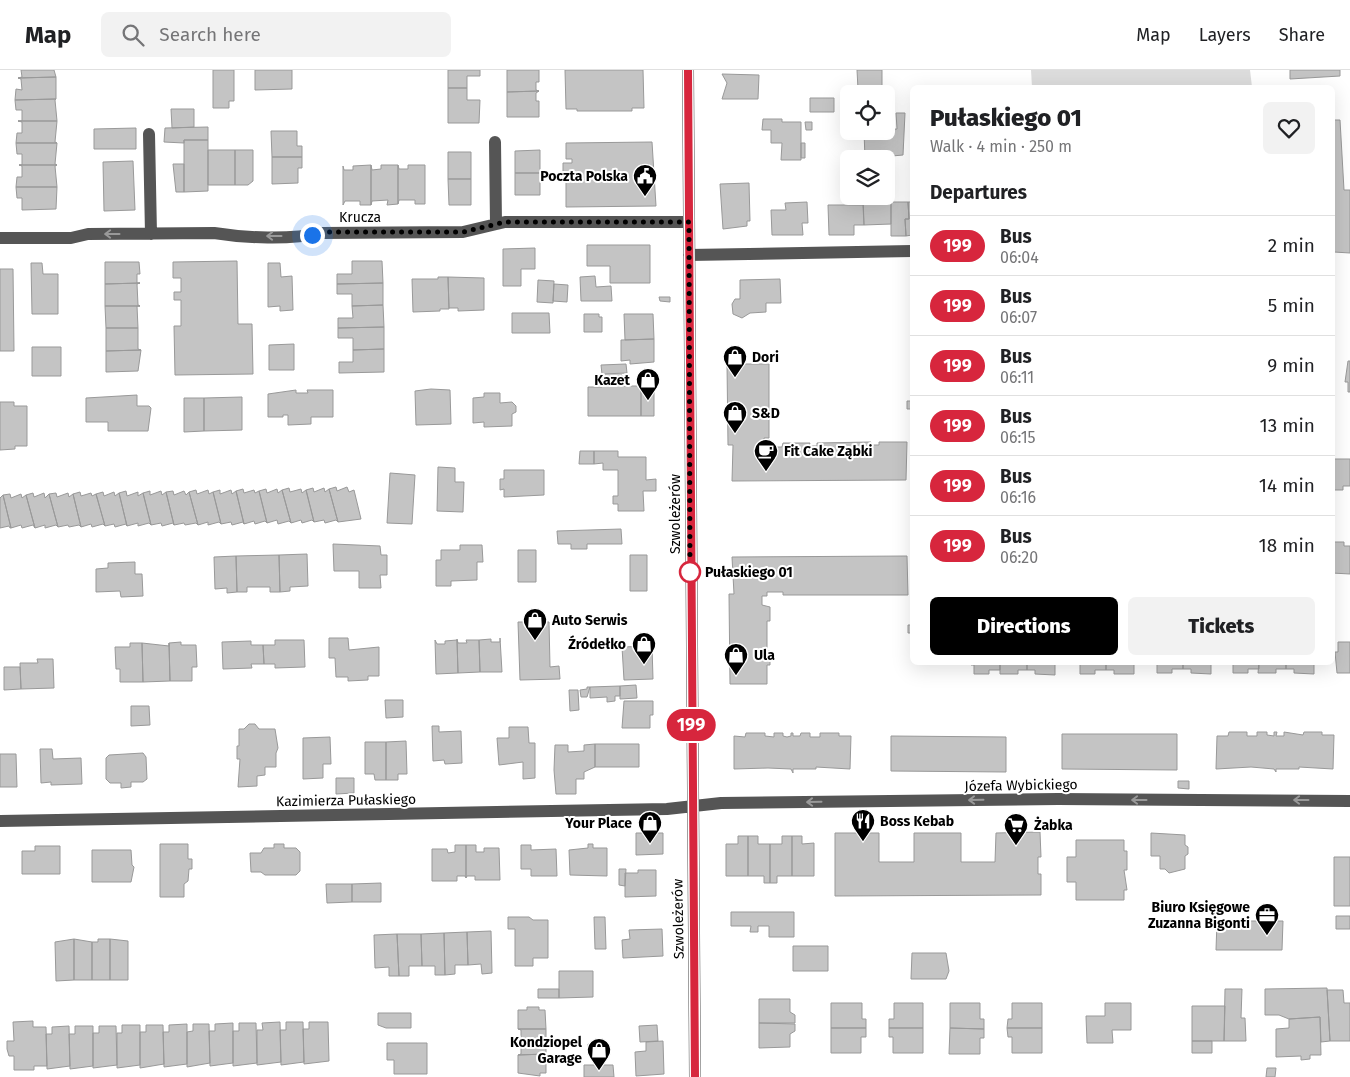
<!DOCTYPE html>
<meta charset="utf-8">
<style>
:root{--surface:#fff;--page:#f2f2f2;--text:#202124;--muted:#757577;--line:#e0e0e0;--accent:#000}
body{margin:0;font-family:"Fira Sans",sans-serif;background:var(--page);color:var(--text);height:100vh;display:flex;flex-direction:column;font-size:19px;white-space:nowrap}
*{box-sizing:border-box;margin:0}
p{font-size:16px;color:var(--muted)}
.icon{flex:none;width:28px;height:28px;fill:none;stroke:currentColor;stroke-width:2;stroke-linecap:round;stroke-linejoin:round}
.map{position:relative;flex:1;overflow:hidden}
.details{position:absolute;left:910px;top:15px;width:425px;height:580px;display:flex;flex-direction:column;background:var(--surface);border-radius:8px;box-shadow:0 5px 20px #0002}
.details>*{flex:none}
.badge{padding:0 10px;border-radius:16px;font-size:18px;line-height:32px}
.controls{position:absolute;left:840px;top:15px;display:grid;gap:10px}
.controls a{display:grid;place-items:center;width:55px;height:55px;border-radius:8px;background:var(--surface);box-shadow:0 5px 20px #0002;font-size:25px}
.you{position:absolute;width:25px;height:25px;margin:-12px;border:4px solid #fff;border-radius:50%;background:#1a73e8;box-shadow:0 0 0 8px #1a73e833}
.map>.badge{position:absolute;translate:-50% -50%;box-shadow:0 0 0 2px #fff}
h2{padding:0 20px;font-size:19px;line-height:45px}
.round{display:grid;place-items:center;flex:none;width:52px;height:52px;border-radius:8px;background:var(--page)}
.overview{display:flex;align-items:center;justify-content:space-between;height:85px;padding:0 20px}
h1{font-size:24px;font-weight:800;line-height:38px}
.button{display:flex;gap:10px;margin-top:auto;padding:10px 20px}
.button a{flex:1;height:58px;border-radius:8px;background:var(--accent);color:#fff;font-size:20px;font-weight:800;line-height:58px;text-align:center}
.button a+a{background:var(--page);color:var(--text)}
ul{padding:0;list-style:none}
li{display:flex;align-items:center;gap:15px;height:60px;padding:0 20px;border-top:1px solid var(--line)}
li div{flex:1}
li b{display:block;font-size:19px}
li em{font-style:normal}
li .badge{min-width:55px;font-weight:700;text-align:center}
header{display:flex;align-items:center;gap:30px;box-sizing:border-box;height:70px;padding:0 25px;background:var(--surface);border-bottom:1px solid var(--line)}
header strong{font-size:24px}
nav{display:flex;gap:28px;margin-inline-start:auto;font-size:18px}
.search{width:350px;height:45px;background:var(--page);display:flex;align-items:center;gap:12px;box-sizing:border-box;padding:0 18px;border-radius:8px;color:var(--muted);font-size:19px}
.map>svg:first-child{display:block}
</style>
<header>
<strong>Map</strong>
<div class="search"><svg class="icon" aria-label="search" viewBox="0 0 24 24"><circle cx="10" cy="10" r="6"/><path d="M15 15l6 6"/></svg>Search here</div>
<nav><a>Map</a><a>Layers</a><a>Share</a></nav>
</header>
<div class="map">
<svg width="1350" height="1007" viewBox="0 0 1350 1007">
<rect width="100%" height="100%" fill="#fff"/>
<path fill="#dcdcdc" d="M1031 0H1250L1252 17H1032Z"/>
<path fill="#c4c4c4" stroke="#999" d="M21 0H54L56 7 18 8 22 7Z
M213 0H234V31H229V38H213Z
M255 0H292V19L255 20Z
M448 0H480V6H467V18H448Z
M507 0H539V12H536V20L539 21 507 22Z
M565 0H643L644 38H632V41H577V39H566Z
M857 0H882V24H849V38H846V20L858 19Z
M1290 0H1340V6L1290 9Z
M722 4 759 5 758 29H722L727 13Z
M18 8 56 7V29L15 30 16 19 22 20 21 9Z
M448 18H467V30H480L479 53H448Z
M539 21 536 23V31H539V47H507V22Z
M810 28H834V42H810Z
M56 29 55 30 57 51H18H22V40H16L15 30Z
M171 39H194V57L172 58Z
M896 43H905L903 85 892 86V93H886V89H865L864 61 897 59Z
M763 49H782V52H801V90H781L782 73H771V60H762Z
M1332 50H1340L1344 120H1350V183L1334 182 1332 174Z
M18 51H57L55 72 57 73H16L17 63H22V52Z
M805 52H812V60H806Z
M208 57V70H184V73L164 72 165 58Z
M136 58V79H94V59Z
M271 61H297V76H302V87H272Z
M184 70H208V121L184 122Z
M652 72 656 136 566 137V109H563V93H572V89H566V73Z
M16 73H57L55 94 57 95H19H22V84H17Z
M801 73H805V88H801Z
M208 80H235V115H208Z
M235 80H253V111L248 115H235Z
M540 80V103H515V81Z
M448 82H471V109H448Z
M272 87H302V98H298V113L272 114Z
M133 91 135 140 104 141 103 92Z
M173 94H184V122H176Z
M19 95H57L55 96 57 117H16L17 107H22V96Z
M371 95 372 100 381 99V95H398V134L387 135 388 130 372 131 371 135Z
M371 95V135H360V131H345L343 135V96L344 100H353V96Z
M398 95 399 99H408V95H425V134H415V130H399L398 134Z
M515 103H540V125H515Z
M448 109H471V135H449Z
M749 113 750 151H747V156L723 159 720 114Z
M16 117H57L56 139 22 140V128H17Z
M886 121H891V154L864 155 863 126H886Z
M807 132 808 153H802L803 165H772L771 140H786L785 133Z
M891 132H908L909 149H905L906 166H891Z
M908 132H912V165L906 166 905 149H909Z
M828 135H863L864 155H854V165H829Z
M587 175H650V213H610V196H587Z
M535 178V199H521V216H503V179Z
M237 191 238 254H252L253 304 175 305 174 256H181V230H174V222H181V208H173V192Z
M352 191H382L383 213 337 214V204H352Z
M105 192H139L140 204H137V213H140L105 214Z
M31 193H42L43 204H58V244H32Z
M268 193H280L281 207 292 206 293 240 280 241V236L268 237Z
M0 199H13L14 281H0Z
M595 206 596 217 611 216 612 231H581L580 207Z
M438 207H448L449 239H440V241L413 242 412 209H438Z
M448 207 484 208V240L458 241V238H449Z
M780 209 781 233H766V242L750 243 742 248 733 244 732 234 735 229H740V210Z
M538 210 554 211 553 233 537 232Z
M383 213V235L352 236V224H337V214Z
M105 214 140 213 137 214 138 235 140 236H105Z
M554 214 568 215 567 232 553 231Z
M659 227H670V232L660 231Z
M383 235 384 257 338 258V248H353L352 236Z
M105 236H140H137L138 258H106Z
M512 243H549L550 263H512Z
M584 244H599V247H602V262H584Z
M624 244H653L654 269 625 270Z
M384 257V279L353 280V268H338V258Z
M106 258H138V279L141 280 106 281Z
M654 269V292L630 294V290L621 291V270Z
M294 274V300H269V275Z
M32 277H61V306H32Z
M384 279V302L339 303V292H353V280Z
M141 280 138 301 106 302V281Z
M1348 291H1350V322H1348V312H1345Z
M626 294 627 303 602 304 601 295Z
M727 294H769V368H764L765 377H782L783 373H810L809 376H817V373L871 372V375H879V372H907L906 410 732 411 733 375H728Z
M602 305H622V316H641V346H588V317H602Z
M641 316H654V346H641Z
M431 319 450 320 451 354 416 355 415 321Z
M296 320V323H308L307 320H333V347H311V354L288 355V345H283V347H268V324Z
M484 323H500V333L512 332 516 336V342L512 344V356L484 357V352L473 353V328L484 327Z
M137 325V336H149L151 338 148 361H108V352H86V328Z
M242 327V360L204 361V328Z
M184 328H204V361L184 362Z
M907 331H912V339H907Z
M0 332H14V336H27V376H15V379L0 380Z
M580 381H594V394H579Z
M594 381H618V387H646V410L656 409V421H643L644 441H618V434H613V426H618V400H603V393L594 394Z
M1332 389H1350V416H1343V420H1332Z
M438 397 455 398V412H464L463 442 437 441Z
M504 400H544V425L504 427V419L500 420V409H504Z
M390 403 415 405 412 454 387 453Z
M336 417 337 421 347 417 349 422 354 420 361 449 338 452 329 419Z
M289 418 290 422 301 419 302 423 306 420 314 452 312 450 302 453 301 450 291 453 282 420Z
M313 418 314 422 324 418 325 422 329 419 338 452 336 450 325 453 324 450 314 452 306 420Z
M243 419 244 423 254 420 255 423 259 421 267 453 265 451 255 454 254 451 244 454 236 421Z
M266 419 267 423 277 419 278 423 282 420 291 453 289 451 278 454 277 450 267 453 259 421Z
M196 420 197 424 208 420 209 424 213 422 221 454 219 452 208 455V452L198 455 189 422Z
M220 420V424L231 420 232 424 236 421 244 454 243 452 232 455 231 452 221 454 213 422Z
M126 421 127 426 138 422V426L143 423 151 455 149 453 138 456V453L127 456 119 423Z
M150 421V425L161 421 162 425 166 422 174 455 173 453 162 456 161 453 151 455 143 423Z
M173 421 174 425 184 421 186 425 189 422 198 455 196 453 185 455 184 453 174 455 166 422Z
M80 422 81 426 91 423 92 426 96 424 105 456 103 454 92 457 91 454 81 457 73 424Z
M103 422 104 426 114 422 115 426 119 423 127 456 126 454 115 457 114 454 105 456 96 424Z
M33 423 34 427 44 423 45 428 49 424 58 457 56 455 45 458V455L35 458 26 425Z
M56 423 57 427 68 423 69 427 73 424 81 457 79 455 69 457 68 455 58 457 49 424Z
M10 424 11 428 21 424 22 428 26 425 35 458 33 455 22 458 21 455 11 458 3 425Z
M3 425 11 458H10L9 456 0 458V428Z
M621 459 622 474H587V479H571V474H558L557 461Z
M1332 472H1344V476H1350V504L1332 503Z
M333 474 380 476 381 485H387V505H380L381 518H359V501H334Z
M460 475H482L483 492H477V510L451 511V516H436V490H441V480H460Z
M518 480H536V512H518Z
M307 484 308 516 290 517V521L280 522 279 485Z
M279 485 280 522H270V517H247V522H237L236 486Z
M630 485H647V521H630Z
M236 486 237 522 227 523V518L215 519 214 487Z
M907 486 908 525H783V522H767V526H762V535L770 537V551H767V581H770V595H767V614H730L729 524H734L732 487Z
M135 492V504H142L143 526 121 527 120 521 96 522V499L108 498V493Z
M518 552H549L550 597 559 596 560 609 520 610Z
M908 555H912V563H908Z
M329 568H348L349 580 379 577V606H368V610L348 611V607H336L335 588H329Z
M500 568 502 602H480L479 570 491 569V572H500Z
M457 569 458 573H467L466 570H479L480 602 458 603Z
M275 570H304L305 597 275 598V594H264L263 575H275Z
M435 570 437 574H445V571L457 570 458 603 436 604Z
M251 571V575H263L264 594H251L252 598 223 599 222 572Z
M181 572V575H196L197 597H192V611H170L169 573Z
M1338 572H1350V603H1337L1335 582H1338Z
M130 573H142L143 612H120V599H116L115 577H130Z
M142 573 169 576V573L170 611 143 612Z
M652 576 653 609 624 610 622 577Z
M37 589H53L54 618 21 619 20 593H38Z
M971 592H1000V600H989V604H974V595H971Z
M1000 592H1027V600H1018V604H1000Z
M1027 592H1058V594H1055V605L1035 604V600H1027Z
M1077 592H1106V600H1095V604H1080V594Z
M1106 592H1136L1134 593V604H1114V600H1106Z
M1154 592H1183V599H1172V603H1157V594Z
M1183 592H1211V604L1191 603V599H1183Z
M1230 592H1259V599H1248V603H1233V594Z
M1259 592H1286V599H1276V603H1258Z
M1286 592H1316V593H1314V604L1294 603V599H1286Z
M4 597H20L21 619 4 620Z
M636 615 637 628 620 629V616Z
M620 616V626H615V631L607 632V627L590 628V617Z
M587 617H590L587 627H581L580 620 587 619Z
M569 620H578L579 640 570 641Z
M385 630H403V647L386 648Z
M624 631H653V645H650V658H622Z
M131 636H149L150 655 131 656Z
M249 654H255L259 659H275L278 678 276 683V697H265V705L257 706V716L238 717 240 689H237V676H239V659H244Z
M432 656H439V662L461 661 462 693 445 694 444 690 433 691Z
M509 657H528L529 673H535V708L523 709V692L499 695 497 668H509Z
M1229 662H1247V666H1257V662H1267V665L1274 666V662H1277L1276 666H1284V662L1303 665 1304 662H1322V665H1334L1333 699 1299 697V699H1276V702L1274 699 1251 697 1216 699 1217 666H1228Z
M746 663H765V666L774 667V663H783V666L787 667 791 666V663H793V666H800L801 663H810V667H820V663H839V666H851L850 699 816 697V699H793V703L791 699 768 698 734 699V666L745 667Z
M1062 664H1177V700L1062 699Z
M891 666 1006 667V702L891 701Z
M330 667 331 694H323V708L303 709V668Z
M406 671 407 704H398V710H386V672Z
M365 672H386V710H375L374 704H365Z
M595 674V697L584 702V709H576V724H556L554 700 555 675H568V682L584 681V675Z
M595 674H639V697H595Z
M40 679H52L53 689 81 688 82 714 51 715V712L41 713Z
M143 683 146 687 147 709 143 712H131V717L121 718V713H110L106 709V688L109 685Z
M0 684H16L17 717H0Z
M336 708H354V723L336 724Z
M1178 711H1189V719L1178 718Z
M1040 762 1041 787H1038V804H1041V825L835 826V763H879V792H914V763H961V792H995L996 763Z
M636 763H663V784L636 785Z
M1151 763 1185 765V775L1188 777V784L1185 786V799L1169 803 1165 799H1160V786H1151Z
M738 766H748V806H726V774H738Z
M748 766H758V774H770V813H764V806H748Z
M782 766H792V806H777V813H770V774H782Z
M792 766H802V774L814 773V806H792Z
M1076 770H1124V781H1127V800H1124L1127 820H1124V830H1076V812H1067V787H1076Z
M160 774H188V789H192V799H189L188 811 184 814V827H160Z
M274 774H284V778H296L300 782V801L296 805H265L261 802H251L250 783H261L264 778H274Z
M588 774H593V778H607V806L570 805 569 780 588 778Z
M455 775H466V808L465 806H457V811H432V779H447L448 783 455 782Z
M466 775H476V782H484V778H499L500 810H475V806H467L466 808Z
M521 775H531V780L556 779 557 806H531V799H521Z
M35 776H60V804H22V781H35Z
M92 780H131L132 795 134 797 131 812H92Z
M1334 787H1350V836H1334Z
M619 799H626L625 816 619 815Z
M638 800H656V826L625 827V803H638Z
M381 813V832H352V814Z
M326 814H352V832L327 833Z
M731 842H794V867H769V856H758V862H750L751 856H731Z
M1336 846H1350V859H1336Z
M508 847H529L533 850H548V888H533V896H515V859H508Z
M594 847H605L606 879H595Z
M1217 851H1283L1282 880H1216Z
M662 859 663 886 623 888 622 870 630 869 629 860Z
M491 861 492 903 482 904 481 894 468 895 467 862Z
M467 862 468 895H455V904L445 905 444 863Z
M444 863 445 905H435V896H422L421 864Z
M397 864 399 906H389V897L375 898 374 865Z
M397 864H421L422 896H409V906H399Z
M74 869 92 872V910H74Z
M74 869V910L56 911 55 872Z
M98 869H110V910H92V872H98Z
M110 869 128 871V910H110Z
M793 876H828V901H793Z
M912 883H946L949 901 946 909H911Z
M559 901H593V927L559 928Z
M1327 918 1330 971 1321 972 1320 947 1289 949 1279 945H1265V919Z
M538 919H559V928H538Z
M1225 919H1242L1241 948H1245L1246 971H1224Z
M1327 920H1343L1344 933H1350V971H1330Z
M759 929H790V942L795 945V953H759Z
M831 933H862V949H866V958H831Z
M894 933H923V958H889V949H894Z
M950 933H980V949H984V959L950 958Z
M1012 933H1042V958H1007L1008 949H1012Z
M1105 933H1131V960H1112L1113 973H1087L1086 946H1105Z
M1192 936H1225L1224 971H1192Z
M527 937H539V940H545L546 959H518V940H527Z
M378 943H411V958H386L378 955Z
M1320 947 1321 985H1310V989L1301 990V986L1276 987V959L1289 958V949Z
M33 951V957H46L47 996H34V1000H14V986H9L7 979V971H14L13 952Z
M280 952 281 992 257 995V960H263L262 953Z
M286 952H303L304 992 281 995 280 960H286Z
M309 952H328L329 991 304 994 303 959H309Z
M233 953V993L210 996 209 961H215V954Z
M239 953H256L257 993 233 996V961H239Z
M759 953 795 954V961L790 964V977L759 978Z
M187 954V994L164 997 163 962H169V955Z
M193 954H209L210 993 187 997V962L193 961Z
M122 955H140V995L117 998V963H122Z
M146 955H163L164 994 140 998V962H146Z
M657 955 658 971 640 972 639 956Z
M69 956 70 996 47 999 46 964H52V957Z
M75 956H93V996L70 999 69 964H75Z
M99 956H116L117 995 93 998V963H99Z
M831 958H866V967H861V983H831Z
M889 958H923V983H893V967H889Z
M950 958 984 959V968H980V984H949Z
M1007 958H1042V983H1012V967H1008Z
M518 959H546V984L518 985 521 984V960Z
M663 971 664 1004 636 1006 635 982 646 981V972Z
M1192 971H1212V983H1192Z
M387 973H427V1004H394V990H387Z
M588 974H595V985H588Z
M546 984V1003H540V1006L518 1003V985Z
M584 995H613L614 1007H584Z
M1267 998H1276L1275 1007H1266Z"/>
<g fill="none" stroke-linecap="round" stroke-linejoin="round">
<path stroke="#555" stroke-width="12" d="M688 0 695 1007
M149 64 151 164
M495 72 496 154
M0 168H71L88 164 214 163C245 168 290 170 322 163L463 162 505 152H689
M689 185 912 181
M0 751 667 739 721 733 1058 729 1350 731"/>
</g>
<defs><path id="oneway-shaft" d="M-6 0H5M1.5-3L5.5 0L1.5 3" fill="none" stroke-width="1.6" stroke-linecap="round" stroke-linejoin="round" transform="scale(1.25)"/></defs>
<g stroke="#999">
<use href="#oneway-shaft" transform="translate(112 164) rotate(-180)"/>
<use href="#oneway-shaft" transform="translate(274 166) rotate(-180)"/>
<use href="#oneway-shaft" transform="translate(976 730) rotate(179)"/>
<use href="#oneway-shaft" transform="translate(1139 730) rotate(-180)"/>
<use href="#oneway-shaft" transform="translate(1301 730) rotate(-180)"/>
<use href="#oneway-shaft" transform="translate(814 732) rotate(179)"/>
</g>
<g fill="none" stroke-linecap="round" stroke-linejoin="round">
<g stroke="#fff" stroke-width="11">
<path id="line" d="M688 0 695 1007"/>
</g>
<use href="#line" stroke="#d7263d" stroke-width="8"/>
<path stroke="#000" stroke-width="5" stroke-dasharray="0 9" d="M312 165 322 162H463L505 152H689L690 506V502"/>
</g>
<defs>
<g id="civic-pin" transform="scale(1.25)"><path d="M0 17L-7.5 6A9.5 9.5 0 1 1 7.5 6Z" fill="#000" stroke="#fff"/><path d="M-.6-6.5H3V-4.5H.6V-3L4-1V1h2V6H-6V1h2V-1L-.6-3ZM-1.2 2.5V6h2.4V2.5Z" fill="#fff"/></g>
<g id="shop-pin" transform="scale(1.25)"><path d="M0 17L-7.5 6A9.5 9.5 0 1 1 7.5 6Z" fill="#000" stroke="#fff"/><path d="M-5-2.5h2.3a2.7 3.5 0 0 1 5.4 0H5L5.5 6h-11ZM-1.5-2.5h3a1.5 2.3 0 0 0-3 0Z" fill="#fff"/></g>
<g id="cafe-pin" transform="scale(1.25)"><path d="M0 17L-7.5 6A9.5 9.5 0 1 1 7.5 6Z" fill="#000" stroke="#fff"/><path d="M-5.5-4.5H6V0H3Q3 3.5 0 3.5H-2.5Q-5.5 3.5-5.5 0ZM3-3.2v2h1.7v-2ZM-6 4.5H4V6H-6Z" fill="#fff"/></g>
<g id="restaurant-pin" transform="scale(1.25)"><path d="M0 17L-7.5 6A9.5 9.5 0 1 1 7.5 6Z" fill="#000" stroke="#fff"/><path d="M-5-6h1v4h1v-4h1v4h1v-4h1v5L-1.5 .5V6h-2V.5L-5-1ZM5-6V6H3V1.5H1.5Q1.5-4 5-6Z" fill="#fff"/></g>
<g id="supermarket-pin" transform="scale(1.25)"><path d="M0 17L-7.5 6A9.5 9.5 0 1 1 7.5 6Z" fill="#000" stroke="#fff"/><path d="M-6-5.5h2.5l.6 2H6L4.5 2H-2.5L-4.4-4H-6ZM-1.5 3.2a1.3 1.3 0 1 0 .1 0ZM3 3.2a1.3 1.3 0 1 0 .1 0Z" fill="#fff"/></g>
<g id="office-pin" transform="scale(1.25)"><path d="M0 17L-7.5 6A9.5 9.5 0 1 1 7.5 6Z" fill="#000" stroke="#fff"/><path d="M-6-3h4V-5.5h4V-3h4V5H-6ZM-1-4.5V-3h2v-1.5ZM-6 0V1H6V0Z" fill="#fff"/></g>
</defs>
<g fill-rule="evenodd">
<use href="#civic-pin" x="645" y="106"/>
<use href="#shop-pin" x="735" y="287"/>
<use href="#shop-pin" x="648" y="310"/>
<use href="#shop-pin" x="735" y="343"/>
<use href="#cafe-pin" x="766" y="381"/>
<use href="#shop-pin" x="535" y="550"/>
<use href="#shop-pin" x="644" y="574"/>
<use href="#shop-pin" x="736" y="585"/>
<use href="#restaurant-pin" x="863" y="751"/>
<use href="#shop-pin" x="650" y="753"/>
<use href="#supermarket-pin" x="1016" y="755"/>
<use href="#office-pin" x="1267" y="845"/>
<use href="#shop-pin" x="599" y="980"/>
</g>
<circle fill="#fff" stroke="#d7263d" stroke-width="2.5" cx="690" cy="502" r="10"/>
<g text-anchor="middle" stroke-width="4" stroke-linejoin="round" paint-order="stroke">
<g font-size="14" font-weight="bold" fill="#000" stroke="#fff" text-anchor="start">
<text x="628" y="111" text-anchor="end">Poczta Polska</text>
<text x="752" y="292">Dori</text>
<text x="630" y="315" text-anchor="end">Kazet</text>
<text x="752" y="348">S&amp;D</text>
<text x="784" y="386">Fit Cake Ząbki</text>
<text x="552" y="555">Auto Serwis</text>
<text x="626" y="579" text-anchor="end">Źródełko</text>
<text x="754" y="590">Ula</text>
<text x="880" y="756">Boss Kebab</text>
<text x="632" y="758" text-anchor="end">Your Place</text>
<text x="1034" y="760">Żabka</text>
<text x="1250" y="842" text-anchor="end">Biuro Księgowe<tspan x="1250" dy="16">Zuzanna Bigonti</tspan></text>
<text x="582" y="977" text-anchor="end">Kondziopel<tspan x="582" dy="16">Garage</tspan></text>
</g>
<g font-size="14" fill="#000" stroke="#fff">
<text x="360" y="152">Krucza</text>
<text transform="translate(675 444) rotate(-90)" y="5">Szwoleżerów</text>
<text transform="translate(1021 715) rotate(-1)" y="5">Józefa Wybickiego</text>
<text transform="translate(346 730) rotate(-1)" y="5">Kazimierza Pułaskiego</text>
<text transform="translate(678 849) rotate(-91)" y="5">Szwoleżerów</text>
</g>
<g font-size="14" font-weight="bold" fill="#000" stroke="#fff" text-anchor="start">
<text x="705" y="507">Pułaskiego 01</text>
</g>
</g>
</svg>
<div class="controls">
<a><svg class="icon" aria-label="locate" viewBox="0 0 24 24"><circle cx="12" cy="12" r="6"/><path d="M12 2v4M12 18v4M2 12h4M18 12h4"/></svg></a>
<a><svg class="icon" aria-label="layers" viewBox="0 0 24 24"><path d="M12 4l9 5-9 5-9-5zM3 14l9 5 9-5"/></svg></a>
</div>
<div class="you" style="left:312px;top:165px"></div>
<b class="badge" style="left:691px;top:655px;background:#d7263d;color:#fff">199</b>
<section class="details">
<div class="overview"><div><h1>Pułaskiego 01</h1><p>Walk · 4 min · 250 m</p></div><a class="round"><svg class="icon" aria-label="heart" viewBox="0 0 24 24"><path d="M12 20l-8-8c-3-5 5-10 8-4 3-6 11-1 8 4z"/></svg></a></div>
<h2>Departures</h2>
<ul>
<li><span class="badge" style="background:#d7263d;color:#fff">199</span><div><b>Bus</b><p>06:04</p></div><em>2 min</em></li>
<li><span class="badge" style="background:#d7263d;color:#fff">199</span><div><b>Bus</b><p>06:07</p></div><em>5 min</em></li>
<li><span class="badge" style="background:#d7263d;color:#fff">199</span><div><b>Bus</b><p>06:11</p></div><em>9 min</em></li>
<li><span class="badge" style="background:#d7263d;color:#fff">199</span><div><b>Bus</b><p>06:15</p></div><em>13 min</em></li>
<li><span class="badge" style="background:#d7263d;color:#fff">199</span><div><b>Bus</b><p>06:16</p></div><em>14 min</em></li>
<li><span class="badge" style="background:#d7263d;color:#fff">199</span><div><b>Bus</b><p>06:20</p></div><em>18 min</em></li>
</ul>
<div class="button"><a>Directions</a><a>Tickets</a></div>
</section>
</div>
